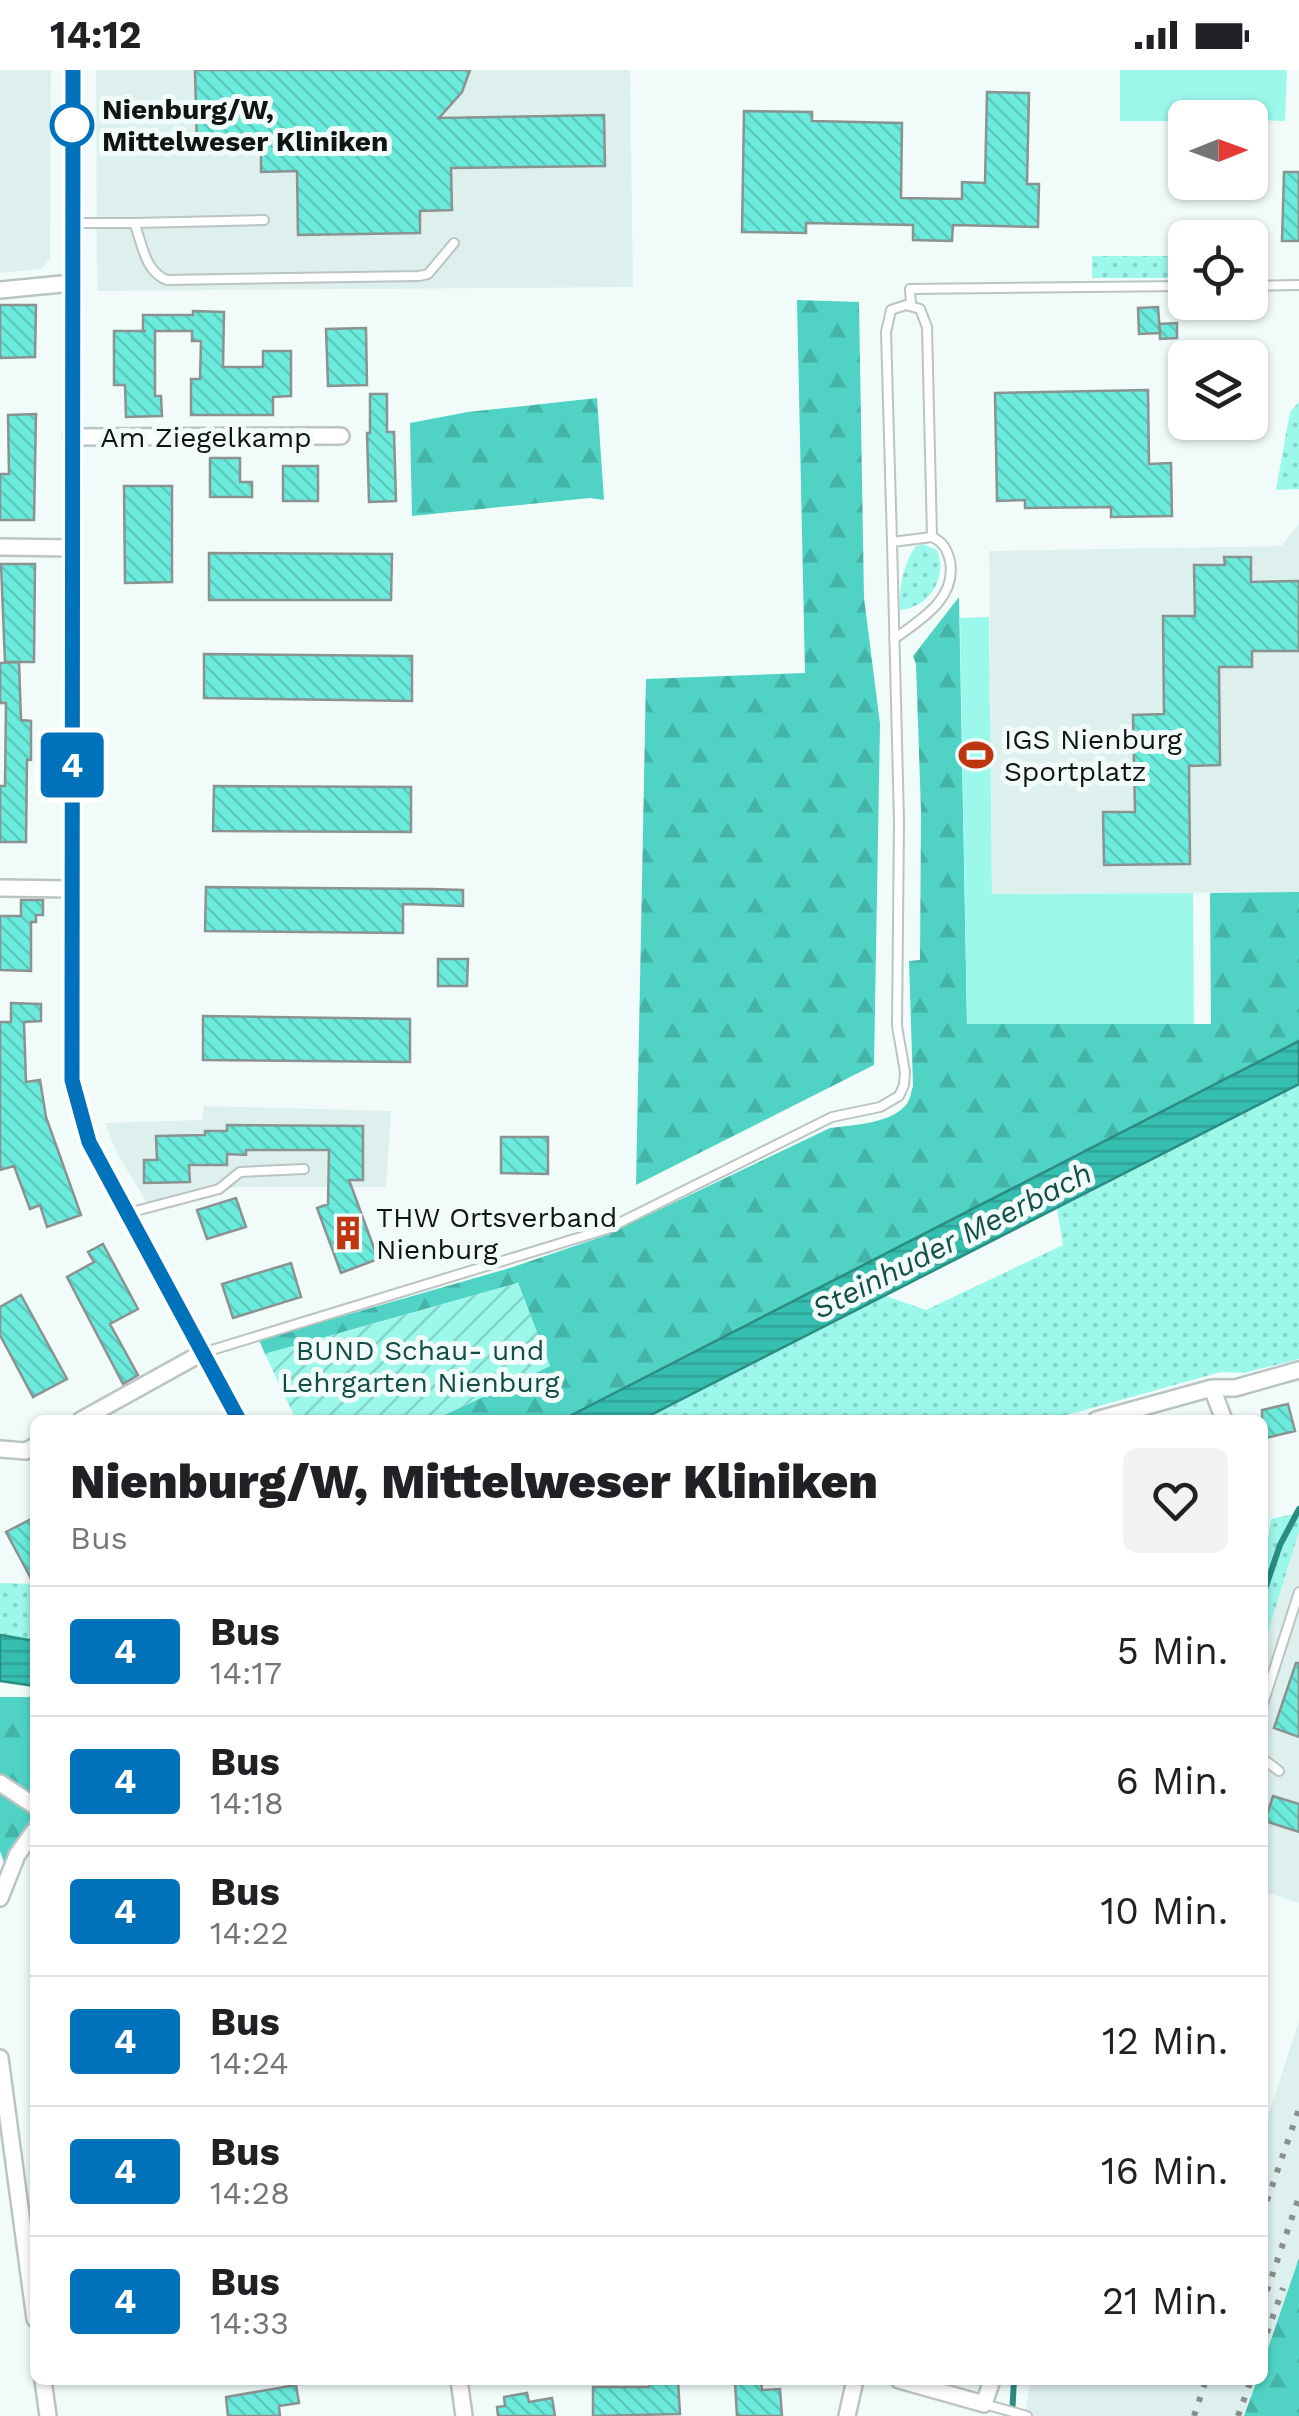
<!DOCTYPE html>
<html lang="de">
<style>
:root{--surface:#fff;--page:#f2f2f2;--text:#202124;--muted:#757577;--line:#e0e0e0}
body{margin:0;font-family:"Work Sans",sans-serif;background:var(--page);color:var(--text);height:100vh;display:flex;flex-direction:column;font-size:38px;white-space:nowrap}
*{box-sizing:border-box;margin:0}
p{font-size:32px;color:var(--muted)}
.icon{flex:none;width:55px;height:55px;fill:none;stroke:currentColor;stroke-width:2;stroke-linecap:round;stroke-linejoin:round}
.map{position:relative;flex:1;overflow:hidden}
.panel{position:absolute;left:30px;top:1345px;width:1238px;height:970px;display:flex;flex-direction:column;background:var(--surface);border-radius:15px;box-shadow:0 2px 8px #0004}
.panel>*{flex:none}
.badge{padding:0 20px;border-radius:8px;font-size:35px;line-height:65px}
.needle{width:65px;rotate:89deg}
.tools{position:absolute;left:1168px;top:30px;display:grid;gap:20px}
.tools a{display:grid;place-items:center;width:100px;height:100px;border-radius:15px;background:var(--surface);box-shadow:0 2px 8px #0004;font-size:50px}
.map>.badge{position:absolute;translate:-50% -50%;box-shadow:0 0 0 5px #fff}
.round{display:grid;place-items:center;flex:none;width:105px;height:105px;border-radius:15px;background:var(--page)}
.overview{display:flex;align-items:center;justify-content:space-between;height:170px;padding:0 40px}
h1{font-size:48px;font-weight:800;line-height:75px}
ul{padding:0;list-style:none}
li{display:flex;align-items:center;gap:30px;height:130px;padding:0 40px;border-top:2px solid var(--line)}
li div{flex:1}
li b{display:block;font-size:38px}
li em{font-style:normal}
li .badge{min-width:110px;font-weight:700;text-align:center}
.status{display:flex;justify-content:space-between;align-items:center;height:70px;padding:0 50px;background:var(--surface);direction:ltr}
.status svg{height:28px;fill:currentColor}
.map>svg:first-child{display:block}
</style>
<div class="status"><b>14:12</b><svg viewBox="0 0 49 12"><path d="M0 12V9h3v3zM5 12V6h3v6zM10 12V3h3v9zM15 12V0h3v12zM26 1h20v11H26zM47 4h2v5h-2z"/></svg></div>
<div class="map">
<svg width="1299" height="2346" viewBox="0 0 1299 2346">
<defs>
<pattern id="grass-dots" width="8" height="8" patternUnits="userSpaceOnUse" patternTransform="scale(2.5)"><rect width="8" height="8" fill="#9cf8eb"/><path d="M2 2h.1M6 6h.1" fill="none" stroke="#85d4c9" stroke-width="1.8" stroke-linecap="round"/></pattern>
<pattern id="forest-firs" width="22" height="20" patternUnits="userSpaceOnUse" patternTransform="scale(2.5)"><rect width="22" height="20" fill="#50d3c4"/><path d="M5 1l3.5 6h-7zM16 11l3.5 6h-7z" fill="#45b4a8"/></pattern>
<pattern id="garden-furrows" width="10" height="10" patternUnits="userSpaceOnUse" patternTransform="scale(2.5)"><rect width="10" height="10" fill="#9cf8eb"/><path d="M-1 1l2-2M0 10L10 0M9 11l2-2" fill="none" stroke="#85d4c9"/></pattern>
<pattern id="water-rules" width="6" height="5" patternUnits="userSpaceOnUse" patternTransform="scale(2.5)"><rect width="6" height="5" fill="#36bfb1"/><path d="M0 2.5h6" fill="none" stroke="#2fa397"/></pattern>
<pattern id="building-back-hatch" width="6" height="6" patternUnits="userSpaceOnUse" patternTransform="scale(2.5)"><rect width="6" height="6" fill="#6aebdb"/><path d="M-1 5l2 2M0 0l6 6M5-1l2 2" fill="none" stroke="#5bc9bb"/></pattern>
</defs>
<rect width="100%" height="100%" fill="#f1fcfa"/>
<path fill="#ddf0ee" d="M0 0H51L50 189 41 199 0 203Z
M96 0H630L633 217 97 221Z
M1299 454V822L992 824 989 481 1281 476Z
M204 1036 391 1041 386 1117H236L153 1143 117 1083 105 1053 202 1050Z
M1299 1461V1833L1262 1821 1263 1579Z
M1299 1951V2188L1263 2292V2061Z
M1031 2310H1256L1244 2346H1024Z"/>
<path fill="url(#grass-dots)" d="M1092 186H1185V208H1092Z
M1299 332V419L1276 420 1290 342Z
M923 474 937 480C948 507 930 537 900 540 898 520 904 493 915 477Z
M1299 1014V1289L1244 1303 1221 1302 1049 1350H641L886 1226 926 1240 1063 1175 1057 1139Z
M1299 1443V1461L1263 1579V1506L1271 1449Z
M0 1513 35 1514V1571L0 1565Z"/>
<path fill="url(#forest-firs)" d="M797 230 859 232 864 528 880 654 874 995 636 1115 646 609 805 603Z
M597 328 604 430 590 428 412 446 410 353 468 342Z
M959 527 967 954H1211L1210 823 1299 822V971L562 1350H433L550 1296 518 1213 265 1284 259 1270 510 1198 604 1166 830 1058C852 1055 894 1054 908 1032 911 1027 911 1021 913 1016L909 891 920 890 921 742 916 594 913 586Z
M0 1627H35V1730L0 1707Z
M0 1719 32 1746 5 1795 0 1781Z
M1299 2188V2346H1244L1257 2310H1262L1263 2293Z"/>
<path fill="#9cf8eb" d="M1120 0H1287L1285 51 1185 48V51H1120Z
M989 547 992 824 1193 823 1194 954H967L960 548Z"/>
<path fill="url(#garden-furrows)" d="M518 1213 550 1296 433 1350H296L265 1284Z"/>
<path fill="url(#water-rules)" stroke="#2b8c82" stroke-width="2.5" d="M1299 971V1014L641 1350H562Z
M0 1565 35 1571V1616L0 1611Z"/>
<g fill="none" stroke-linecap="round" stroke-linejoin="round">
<path stroke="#2b8c82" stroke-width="6" d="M1262 1528 1280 1475 1299 1439
M1012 2346 1014 2310"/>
</g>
<path fill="url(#building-back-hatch)" stroke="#8a9392" stroke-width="2.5" d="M195 0H470L462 22 439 48 604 45 605 96 451 98 452 140 420 141V163L298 165 297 101 261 102V77L197 78Z
M987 22 1029 23 1027 114H1039L1038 157 953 155 952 171 913 170V155L806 153V163L742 162 744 41 812 42V51L902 53 901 128 962 129V112L985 113Z
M1284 102H1299V171H1282Z
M0 235H36L35 287 0 288Z
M1158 237 1160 262 1159 254 1177 253V268L1160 269V263L1139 264 1138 238Z
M193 241 224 242 223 297H263V281H291V326L273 327V345H191V309H200L201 271H192V261H155V326H161L162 346 126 347 125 315H114V261H146H143V245H193Z
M366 258 367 315 328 316 326 259Z
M1148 320 1149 394 1171 393 1172 446 1111 447V437L1025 438V430L997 431 995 323Z
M370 324H387V362H394L396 431 369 432 367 363H370Z
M36 344 34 450H0V404H9L8 345Z
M210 388H240V412H252V427H210Z
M283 396H318V431H283Z
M124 416H172V512L125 513Z
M209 483 392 484 391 530H209Z
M1224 487H1251V512L1299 511V581H1252V597H1219L1220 695 1189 696 1190 794 1104 795 1103 742H1135L1133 645 1164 644 1163 546H1195L1194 495H1225Z
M1 494H35L34 592H5Z
M204 584 412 586V631L204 628Z
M19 592 21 650 31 651V690H27L26 772H0V716H5L6 633H0V593Z
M214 716 411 717V762L213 761Z
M206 817 432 819 463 820V836L403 834V863L205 861Z
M21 830H43V845H36V852H31V901L0 900V846H21Z
M438 889H468L467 916H438Z
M11 933 41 934V951L24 952 26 1012 40 1010 46 1047 81 1145 47 1157 40 1135 30 1139 14 1096 0 1100V952H11Z
M203 946 410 949V992L203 990Z
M227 1055 363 1056V1110H349L378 1189 341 1203 317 1138 328 1134 329 1080H246V1085L227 1084V1095H189L190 1112 144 1113V1090H157L156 1066 205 1065V1061H227Z
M501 1067H548V1104L501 1103Z
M236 1128 246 1157 207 1169 197 1140Z
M103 1174 138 1239 110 1254 138 1305 123 1314 67 1207 94 1192 88 1182Z
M291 1193 301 1227 233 1248 222 1214Z
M21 1225 67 1309 33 1327 0 1265V1237Z
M1288 1334 1295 1361 1262 1369V1340Z
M35 1447V1516L6 1462Z
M1296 1593H1299V1667L1274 1658Z
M1273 1726 1299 1734V1762L1265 1751Z
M678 2311 680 2344 593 2346V2317H649V2312Z
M761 2311 762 2320 780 2319 782 2346H737L735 2312Z
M296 2315 299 2333 279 2336 280 2346H228L226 2327Z
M527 2323 529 2332 552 2328 555 2346H498L497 2337 505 2336 504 2327Z"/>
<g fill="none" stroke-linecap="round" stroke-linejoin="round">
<g stroke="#bac4c2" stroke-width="12">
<path id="lane" d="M72 153H134C143 174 144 201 167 210L419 206 428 204 454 173
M134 153 264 150
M1250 216 1299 215
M911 234 910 219 1185 216
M892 472 886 262 891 240 906 235 920 239 927 257 932 467
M128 1143 219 1119 240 1102 304 1099
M202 1283 607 1159 832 1047 880 1037 899 1026 904 1015 905 1002 897 956 899 751 892 472 932 467C943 472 947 479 950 491 957 529 920 550 894 569
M1262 1637 1299 1522
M1262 1688 1279 1701
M984 2334 1027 2346"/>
</g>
<g stroke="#bac4c2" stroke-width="20">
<path id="street" d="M73 0 72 1010 89 1073 239 1350
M0 220 72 213
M71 367 341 366
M0 477 72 478
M0 818 72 819
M1212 1318 1224 1350
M81 1350 202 1283
M1096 1350 1212 1318H1235L1299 1300
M0 1379 26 1381 35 1376
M0 1713 35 1736
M0 1828 17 1785 35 1760
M0 1988 35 2249
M43 2310 48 2346
M459 2310 464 2346
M899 2310 984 2334 992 2310
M847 2346 855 2310"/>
</g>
<use href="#lane" stroke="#fff" stroke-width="8"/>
<use href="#street" stroke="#fff" stroke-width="15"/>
<path stroke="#888f8e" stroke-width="6" stroke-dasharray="5 10" stroke-linecap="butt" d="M1262 2145 1299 2039
M1262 2235 1299 2127
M1262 2277 1283 2218
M1194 2346 1206 2310
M1238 2346 1251 2310"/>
</g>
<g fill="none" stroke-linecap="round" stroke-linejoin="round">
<g stroke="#fff" stroke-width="22">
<path id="line" d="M73 0 72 1010 89 1072 239 1350"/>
</g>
<use href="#line" stroke="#0072bc" stroke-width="15"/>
</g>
<defs>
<g id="stadium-bare" transform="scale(2.7)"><path d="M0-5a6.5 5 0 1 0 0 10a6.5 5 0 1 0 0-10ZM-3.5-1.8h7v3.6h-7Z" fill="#be350f" stroke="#f1fcfa" stroke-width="2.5" paint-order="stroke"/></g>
<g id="building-bare" transform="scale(2.7)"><path d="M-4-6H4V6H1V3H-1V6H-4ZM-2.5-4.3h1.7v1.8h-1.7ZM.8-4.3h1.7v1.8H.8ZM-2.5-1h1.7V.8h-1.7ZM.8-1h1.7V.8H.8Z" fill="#be350f" stroke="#f1fcfa" stroke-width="2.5" paint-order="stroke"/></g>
</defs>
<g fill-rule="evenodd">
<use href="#stadium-bare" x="976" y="685"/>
<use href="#building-bare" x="348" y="1163"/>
</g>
<circle fill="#fff" stroke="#0072bc" stroke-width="5" cx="72" cy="55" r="20"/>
<g text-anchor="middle" stroke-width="10" stroke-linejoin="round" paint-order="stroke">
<g font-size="28" font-weight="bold" fill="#101413" stroke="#f1fcfa" text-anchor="start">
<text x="102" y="49">Nienburg/W,<tspan x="102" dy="32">Mittelweser Kliniken</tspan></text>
</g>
<g font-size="28" fill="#101413" stroke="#f1fcfa">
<text x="206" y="377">Am Ziegelkamp</text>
</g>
<g font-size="28" fill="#101413" stroke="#f1fcfa" text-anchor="start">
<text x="1004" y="679">IGS Nienburg<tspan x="1004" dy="32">Sportplatz</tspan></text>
<text x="376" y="1157">THW Ortsverband<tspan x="376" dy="32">Nienburg</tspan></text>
</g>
<g font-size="28" fill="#144d46" stroke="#f1fcfa">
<text x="420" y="1290">BUND Schau- und<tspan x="420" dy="32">Lehrgarten Nienburg</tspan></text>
</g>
<g font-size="30" font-style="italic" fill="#154e48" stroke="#f1fcfa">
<text transform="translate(952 1171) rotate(-27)" y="10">Steinhuder Meerbach</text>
</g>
</g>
</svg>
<div class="tools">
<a><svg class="needle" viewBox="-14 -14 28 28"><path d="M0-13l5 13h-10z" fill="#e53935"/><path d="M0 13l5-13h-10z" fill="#757577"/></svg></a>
<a><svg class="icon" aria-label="locate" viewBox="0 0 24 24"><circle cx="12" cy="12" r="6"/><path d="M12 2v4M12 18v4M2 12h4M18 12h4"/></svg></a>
<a><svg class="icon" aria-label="layers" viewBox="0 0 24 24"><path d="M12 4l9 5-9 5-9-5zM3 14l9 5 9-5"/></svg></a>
</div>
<b class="badge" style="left:72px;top:695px;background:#0072bc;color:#fff">4</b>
<section class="panel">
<div class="overview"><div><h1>Nienburg/W, Mittelweser Kliniken</h1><p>Bus</p></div><a class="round"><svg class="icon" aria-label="heart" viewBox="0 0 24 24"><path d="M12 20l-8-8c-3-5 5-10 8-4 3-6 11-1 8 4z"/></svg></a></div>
<ul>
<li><span class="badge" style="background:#0072bc;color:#fff">4</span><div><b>Bus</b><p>14:17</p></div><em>5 Min.</em></li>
<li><span class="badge" style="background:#0072bc;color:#fff">4</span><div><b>Bus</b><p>14:18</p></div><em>6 Min.</em></li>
<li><span class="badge" style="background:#0072bc;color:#fff">4</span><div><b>Bus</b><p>14:22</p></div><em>10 Min.</em></li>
<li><span class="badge" style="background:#0072bc;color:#fff">4</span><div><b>Bus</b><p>14:24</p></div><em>12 Min.</em></li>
<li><span class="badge" style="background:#0072bc;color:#fff">4</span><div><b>Bus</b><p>14:28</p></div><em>16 Min.</em></li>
<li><span class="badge" style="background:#0072bc;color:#fff">4</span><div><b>Bus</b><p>14:33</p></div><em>21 Min.</em></li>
</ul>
</section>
</div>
